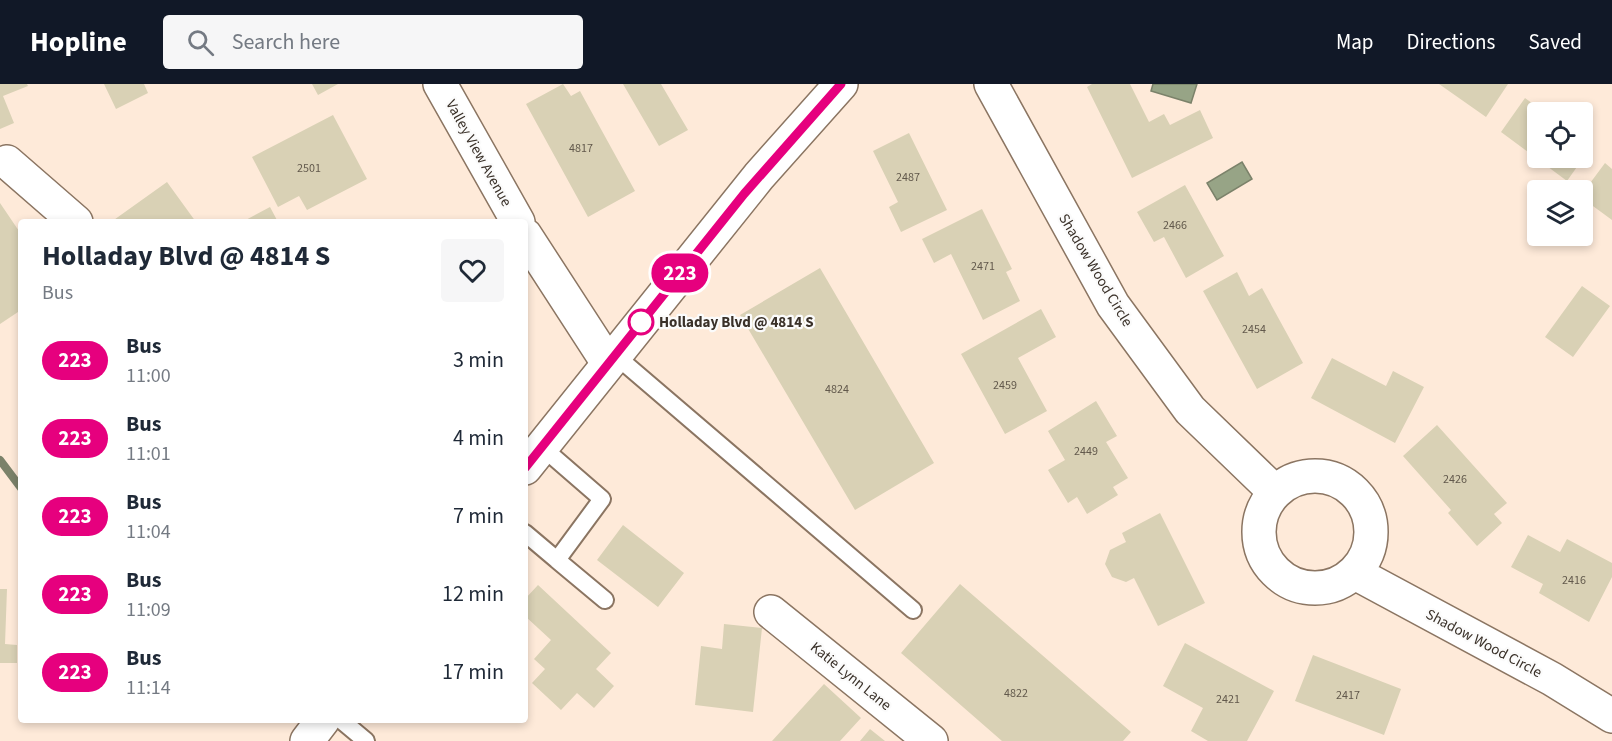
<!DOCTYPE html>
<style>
:root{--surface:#fff;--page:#f6f6f7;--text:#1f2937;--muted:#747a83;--accent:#111827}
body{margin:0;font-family:"Source Sans 3",sans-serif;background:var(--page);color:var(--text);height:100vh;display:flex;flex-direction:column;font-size:22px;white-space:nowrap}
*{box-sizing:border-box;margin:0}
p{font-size:20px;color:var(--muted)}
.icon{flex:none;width:33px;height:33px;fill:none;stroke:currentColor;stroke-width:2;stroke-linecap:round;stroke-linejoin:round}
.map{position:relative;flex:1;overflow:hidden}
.details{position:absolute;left:18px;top:135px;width:510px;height:504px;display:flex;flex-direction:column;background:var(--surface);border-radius:6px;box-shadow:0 3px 9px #0003}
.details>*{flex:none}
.badge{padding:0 12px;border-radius:20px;font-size:21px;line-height:39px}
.controls{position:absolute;left:1527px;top:18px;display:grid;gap:12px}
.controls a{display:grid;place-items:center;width:66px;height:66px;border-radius:6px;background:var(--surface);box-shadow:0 3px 9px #0003;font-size:30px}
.map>.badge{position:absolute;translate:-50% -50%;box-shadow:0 0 0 3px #fff}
.round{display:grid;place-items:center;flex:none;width:63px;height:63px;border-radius:6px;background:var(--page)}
.head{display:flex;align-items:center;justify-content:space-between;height:102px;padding:0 24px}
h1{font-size:28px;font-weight:700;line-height:45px}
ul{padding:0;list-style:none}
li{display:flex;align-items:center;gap:18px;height:78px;padding:0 24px}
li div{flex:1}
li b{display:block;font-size:22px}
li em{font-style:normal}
li .badge{min-width:66px;font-weight:700;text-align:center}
header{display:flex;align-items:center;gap:36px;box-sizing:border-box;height:84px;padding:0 30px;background:var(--accent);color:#fff}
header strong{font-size:28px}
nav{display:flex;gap:33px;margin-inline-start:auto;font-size:21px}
.search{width:420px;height:54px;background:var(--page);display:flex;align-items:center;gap:15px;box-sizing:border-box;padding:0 21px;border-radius:6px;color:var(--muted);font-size:22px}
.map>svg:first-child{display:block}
</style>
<header>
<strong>Hopline</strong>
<div class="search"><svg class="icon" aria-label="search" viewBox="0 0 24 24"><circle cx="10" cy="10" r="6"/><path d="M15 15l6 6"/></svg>Search here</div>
<nav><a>Map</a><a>Directions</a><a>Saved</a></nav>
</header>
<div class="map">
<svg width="1612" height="657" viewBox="0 0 1612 657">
<rect width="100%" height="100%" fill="#feead9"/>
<path fill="#97a486" stroke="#7b826a" stroke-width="1.5" d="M1153 0H1197L1191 19 1151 7Z
M1242 78 1252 95 1217 116 1207 99Z"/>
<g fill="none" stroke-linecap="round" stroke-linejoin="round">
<path stroke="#7b826a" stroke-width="8" d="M0 376 21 404"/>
</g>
<path fill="#d9d1b5" d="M0 0H27L28 2 3 12 14 39 0 45Z
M104 0H144L148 9 116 25Z
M312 0H338L318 11Z
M563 0 571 12 580 7 635 107 588 133 526 20Z
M623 0H661L688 46 659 62Z
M1092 0H1130L1149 38 1164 30 1170 41 1200 26 1213 54 1132 94 1087 3Z
M1439 0H1508L1486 33Z
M1525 14 1544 28H1538V74H1582V57L1591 63 1567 97 1501 48Z
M333 31 367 95 307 126 299 112 278 123 252 73Z
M909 49 947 126 901 148 889 123 898 118 873 67Z
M1605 79 1612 85V136L1582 114V110Z
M167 98 196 138H111Z
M1185 101 1224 172 1186 194 1164 153 1154 158 1137 128Z
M0 119 21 150V226L0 240Z
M270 123 278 138H242Z
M982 125 1012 185 1006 188 1020 217 983 236 951 170 934 179 922 155Z
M820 184 934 379 855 426 740 231Z
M1237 188 1249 212 1262 204 1303 279 1257 305 1203 207Z
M1582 202 1610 222 1573 273 1545 253Z
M1041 225 1056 253 1018 274 1047 327 1005 350 961 270Z
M1332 274 1386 302 1393 287 1424 303 1395 359 1311 314Z
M1096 317 1117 352 1106 358 1128 394 1113 403 1118 411 1087 430 1077 413 1068 419 1048 386 1065 376 1048 347Z
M1437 341 1507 419 1494 430 1502 439 1477 462 1448 429 1451 426 1403 372Z
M1160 429 1205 519 1158 542 1134 494 1126 498 1112 493 1105 480 1110 466 1126 458 1122 449Z
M623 441 684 489 658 523 597 476Z
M1528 451 1560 468 1567 455 1612 479V493L1589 538 1539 509 1543 500 1511 483Z
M960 500 1131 648 1123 657H1002L901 569Z
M538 501 611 569 596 585 614 602 594 624 577 609 561 626 532 599 545 585 534 575 551 556 525 532V515Z
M0 505H7L5 560 17 561V579H0Z
M724 540 762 544 753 628 695 621 701 562 722 565Z
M1185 559 1274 607 1247 657H1208L1191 647 1203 624 1163 602Z
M1313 571 1401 605 1384 651 1295 617Z
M824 600 861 634 840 657H772Z
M870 645 885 657H860Z"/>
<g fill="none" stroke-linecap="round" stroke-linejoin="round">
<g stroke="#8b7562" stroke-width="20">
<path id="service" d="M615 271 913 526
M525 449 557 476 602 415 542 363
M557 476 605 516
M341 636 366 657"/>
</g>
<g stroke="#8b7562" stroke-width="36">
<path id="minor" d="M440 0 518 138
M991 0 1113 221 1190 326 1274 407
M7 78 76 138
M525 151 608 279
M1259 448a56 56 0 1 1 112 0a56 56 0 1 1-112 0Z
M1355 489 1552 595 1612 632
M771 528 931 657"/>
</g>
<g stroke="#8b7562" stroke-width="36">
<path id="secondary" d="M525 384 759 92 841 0
M307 657 323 636"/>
</g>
<use href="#service" stroke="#fff" stroke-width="16"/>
<use href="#minor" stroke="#fff" stroke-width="33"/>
<use href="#secondary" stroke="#fff" stroke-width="33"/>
</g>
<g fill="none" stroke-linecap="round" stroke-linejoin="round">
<g stroke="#fff" stroke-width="14">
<path id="line" d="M525 384 744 110 841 0"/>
</g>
<use href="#line" stroke="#e6007e" stroke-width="9"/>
</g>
<circle fill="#fff" stroke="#e6007e" stroke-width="3" cx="641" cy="238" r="12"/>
<g text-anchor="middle" stroke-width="4.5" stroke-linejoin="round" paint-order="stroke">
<g font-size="12" fill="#62594c">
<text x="581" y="68">4817</text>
<text x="309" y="88">2501</text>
<text x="908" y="97">2487</text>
<text x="1175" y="145">2466</text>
<text x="983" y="186">2471</text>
<text x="1254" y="249">2454</text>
<text x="1005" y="305">2459</text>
<text x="837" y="309">4824</text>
<text x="1086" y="371">2449</text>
<text x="1455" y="399">2426</text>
<text x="1574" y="500">2416</text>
<text x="1016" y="613">4822</text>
<text x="1348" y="615">2417</text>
<text x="1228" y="619">2421</text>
</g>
<g font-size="15" fill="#3a3129" stroke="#fbfbfb">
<text transform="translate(479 69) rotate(61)" y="5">Valley View Avenue</text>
<text transform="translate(1096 186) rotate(59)" y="5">Shadow Wood Circle</text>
<text transform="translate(1484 559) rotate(28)" y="5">Shadow Wood Circle</text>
<text transform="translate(851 592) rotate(39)" y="5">Katie Lynn Lane</text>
</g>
<g font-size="15" font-weight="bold" fill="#3a3129" stroke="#fbfbfb" text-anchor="start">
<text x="659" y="243">Holladay Blvd @ 4814 S</text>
</g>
</g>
</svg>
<div class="controls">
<a><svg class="icon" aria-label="locate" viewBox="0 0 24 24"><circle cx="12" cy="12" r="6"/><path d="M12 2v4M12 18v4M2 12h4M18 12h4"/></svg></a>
<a><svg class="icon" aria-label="layers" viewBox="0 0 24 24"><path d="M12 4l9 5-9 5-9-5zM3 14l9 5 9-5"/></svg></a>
</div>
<b class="badge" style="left:680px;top:189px;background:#e6007e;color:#fff">223</b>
<section class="details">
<div class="head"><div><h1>Holladay Blvd @ 4814 S</h1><p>Bus</p></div><a class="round"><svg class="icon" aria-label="heart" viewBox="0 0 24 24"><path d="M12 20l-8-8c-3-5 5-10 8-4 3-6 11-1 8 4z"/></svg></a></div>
<ul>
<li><span class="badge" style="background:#e6007e;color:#fff">223</span><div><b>Bus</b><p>11:00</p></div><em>3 min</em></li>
<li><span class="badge" style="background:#e6007e;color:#fff">223</span><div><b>Bus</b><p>11:01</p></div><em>4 min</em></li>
<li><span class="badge" style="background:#e6007e;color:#fff">223</span><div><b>Bus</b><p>11:04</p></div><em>7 min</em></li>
<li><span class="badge" style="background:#e6007e;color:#fff">223</span><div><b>Bus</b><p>11:09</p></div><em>12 min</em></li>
<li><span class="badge" style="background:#e6007e;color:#fff">223</span><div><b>Bus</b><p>11:14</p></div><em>17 min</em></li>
</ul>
</section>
</div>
